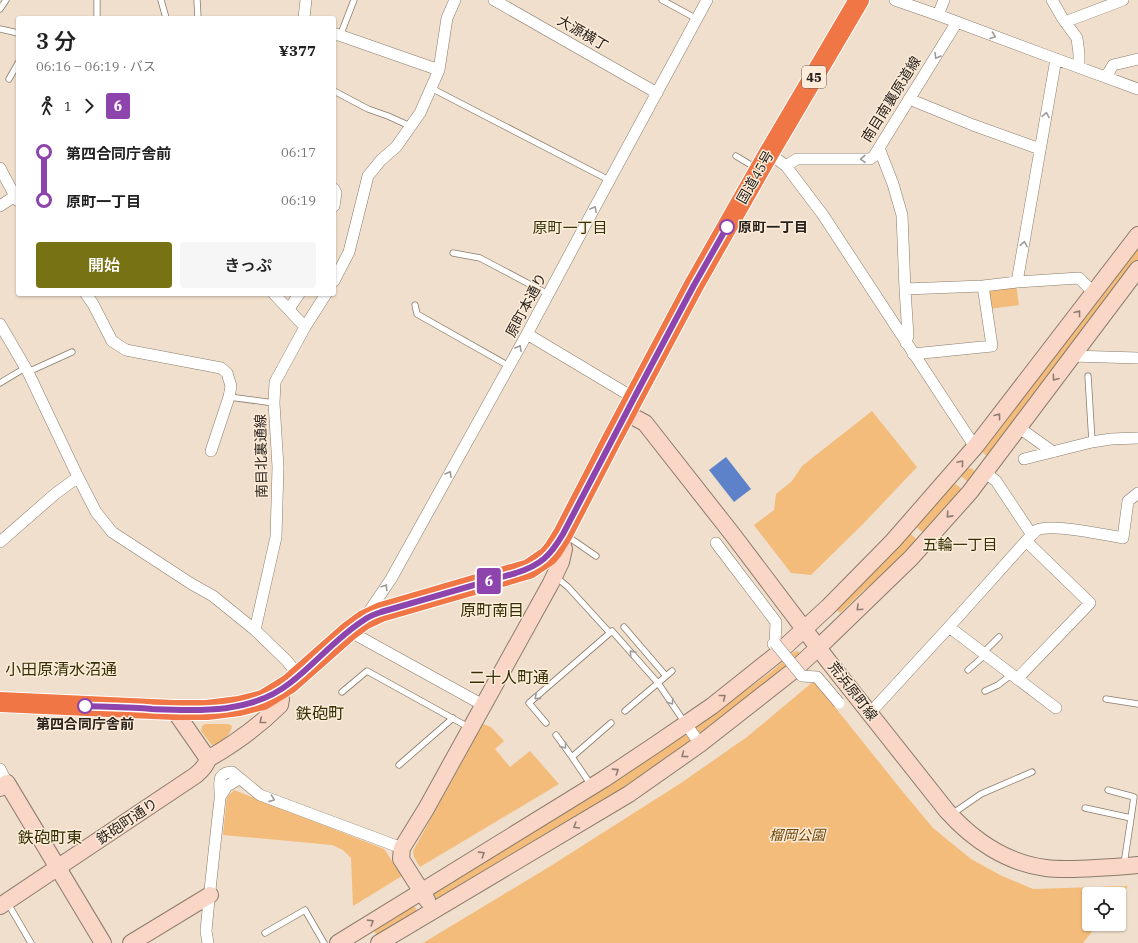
<!DOCTYPE html>
<html lang="ja">
<meta charset="utf-8">
<style>
:root{--surface:#fff;--page:#f6f6f6;--text:#222;--muted:#767676;--accent:#777214}
body{margin:0;font-family:"IBM Plex Serif","Noto Sans JP",serif;background:var(--page);color:var(--text);height:100vh;display:flex;flex-direction:column;font-size:15px;white-space:nowrap}
*{box-sizing:border-box;margin:0}
p{font-size:13px;color:var(--muted)}
.icon{flex:none;width:22px;height:22px;fill:none;stroke:currentColor;stroke-width:2;stroke-linecap:round;stroke-linejoin:round}
.map{position:relative;flex:1;overflow:hidden}
.side{position:absolute;left:16px;top:16px;width:320px;height:280px;display:flex;flex-direction:column;background:var(--surface);border-radius:4px;box-shadow:0 1px 3px #0004}
.side>*{flex:none}
.badge{padding:0 8px;border-radius:3px;font-size:14px;line-height:26px}
.tools{position:absolute;left:1082px;top:887px;display:grid;gap:8px}
.tools a{display:grid;place-items:center;width:44px;height:44px;border-radius:4px;background:var(--surface);box-shadow:0 1px 3px #0004;font-size:20px}
.map>.badge{position:absolute;translate:-50% -50%;box-shadow:0 0 0 2px #fff}
.legs{display:flex;align-items:center;gap:6px;height:44px;padding:0 20px;font-size:13px}
.legs p{margin-inline-start:auto}
.headline{display:flex;align-items:center;justify-content:space-between;height:68px;padding:0 20px}
h1{font-size:22px;font-weight:600;line-height:30px}
.button{display:flex;gap:8px;margin-top:auto;padding:8px 20px}
.button a{flex:1;height:46px;border-radius:4px;background:var(--accent);color:#fff;font-size:16px;font-weight:600;line-height:46px;text-align:center}
.button a+a{background:var(--page);color:var(--text)}
ul{padding:0 20px;list-style:none}
li{display:flex;align-items:center;gap:14px;height:48px;font-size:15px}
li i{display:grid;place-items:center;width:6px;height:100%;margin:0 5px;background:currentColor}
li i::after{content:'';width:10px;height:10px;margin:-5px;border:3px solid;border-radius:50%;background:var(--surface)}
li p{margin-inline-start:auto}
li:first-child i{background:linear-gradient(#0000 50%,currentColor 0)}
li:last-child i{background:linear-gradient(currentColor 50%,#0000 0)}
.map>svg:first-child{display:block}
</style>
<div class="map">
<svg width="1138" height="943" viewBox="0 0 1138 943">
<rect width="100%" height="100%" fill="#efdfcc"/>
<path fill="#f3bc7b" d="M1138 245V259L987 456 981 451Z
M1016 284 1019 305 988 309 987 288Z
M872 411 917 467 864 523 811 575 791 573 754 525 774 510 776 494 792 481 802 466Z
M968 468 973 469 975 474 969 483 960 475Z
M953 482 963 490 925 534 915 526Z
M909 532 919 542 901 562 864 590 840 613 835 608Z
M798 651 801 655 700 734 695 730V726L718 708 749 688 771 672 794 652Z
M814 681 903 792 933 828 971 859 1002 876 1033 889 1128 886 1119 898V894H1089V924H1098L1083 943H423L549 867 681 783 747 737Z
M205 724H228L232 726C231 736 221 742 214 748L201 731 202 726Z
M483 724 491 727 504 741 495 749 510 767 530 751 559 784 420 867 414 857 413 851Z
M683 734C688 734 691 738 690 742L635 782 437 900 434 897 433 893Z
M234 790 384 849 402 876 353 906 351 858 343 850 332 845 223 835 227 797Z
M412 905 415 907 417 911 379 935 375 933 374 929Z"/>
<path fill="#5e82ca" d="M726 457 751 489 734 502 709 470Z"/>
<g fill="none" stroke-linecap="round" stroke-linejoin="round">
<g stroke="#8b7c6b" stroke-width="7">
<path id="lane" d="M161 0 166 18
M197 0 198 18
M662 0 697 19
M0 9 6 0
M97 18V0
M0 29 18 33
M340 36 354 0
M9 79 18 63
M431 88 609 180
M334 91 368 109 388 116 410 126
M736 156 756 168
M453 253 480 258 548 294
M415 305 417 314 509 366
M28 372 72 352
M1088 376 1092 442
M0 383 25 368
M229 397 274 403
M567 536 596 556
M556 577 568 587 610 633
M624 627 666 676
M983 653 999 637
M968 670 985 655
M985 691 998 685 1011 675
M342 692 367 671 470 728
M1106 699 1138 704
M625 711 658 683 685 723
M546 723 529 703 612 631 658 683 672 671
M556 735 572 757
M399 765 453 718
M591 785 572 757 611 723
M1108 790 1134 797 1131 818
M1085 808 1131 818 1124 864
M952 814 981 794 1032 772
M7 902 31 943
M265 933 305 910 324 943"/>
</g>
<g stroke="#8b7c6b" stroke-width="12">
<path id="street" d="M494 0 657 93
M895 0 938 15 1056 59 1138 89
M1052 0 1063 19 1077 38 1079 54V67
M938 15 944 0
M304 18 306 0
M1065 22 1123 0
M334 35 336 34 439 70
M1106 77 1113 65 1138 59
M909 99 973 125 1040 149
M879 148 893 184 902 215 905 289 908 336 906 343
M769 153 786 166 823 215 975 447
M786 166 797 159H870L874 156 957 22
M0 168 15 196 18 201
M334 189 336 193 334 206
M0 206 18 194
M334 281 349 252 368 176 381 160 396 147 420 113 439 70 447 18 455 0
M1017 282 1056 59
M905 289 983 286 1017 282 1079 278 1093 292
M86 294 93 304 112 341 126 350 221 368 227 373 231 386 229 397 211 451
M274 294 305 327
M289 309 299 294
M0 324 28 372 78 477 96 512 112 532 190 583 213 596 255 630 287 661 299 676
M527 334 634 398
M913 354 992 346 983 286
M1072 356 1138 358
M1018 427 1053 452
M1024 459 1092 442 1111 439 1138 438
M985 472 996 481 1032 535
M0 542 55 494 78 477
M716 543 776 622 775 643 773 644
M366 616 391 579 527 334 588 220 707 0
M949 627 1056 708
M255 630 276 537 278 467 274 403 275 382 305 327 326 294
M349 631 483 705
M1017 679 1090 603 1026 541
M870 713 949 627 1026 541C1029 538 1033 533 1037 530 1050 523 1107 535 1123 538L1128 501 1138 493
M686 724 700 744
M0 769 7 783
M220 797 227 786 239 779
M208 943 206 931C210 887 215 843 220 799 221 792 218 783 221 777 224 773 227 772 232 772L260 795 402 848"/>
</g>
<g stroke="#8b7c6b" stroke-width="18">
<path id="secondary" d="M626 413 645 423 733 535 829 662 947 811C973 840 1007 863 1046 868 1053 869 1060 869 1067 869 1091 869 1114 867 1138 865
M174 710 208 759
M208 759C234 744 259 726 280 705L281 699 279 690
M0 788 7 783 103 943
M427 900 401 859 402 848 426 809 551 583 561 562 564 549 560 538
M0 906 196 775C202 770 206 766 208 759
M131 943 210 895
M338 943 604 779 655 745 712 706 776 655 828 607 893 541 975 447 1138 235
M379 943 629 794 700 744 793 671 819 647 911 558 970 492 1138 269"/>
</g>
<g stroke="#fff" stroke-width="22">
<path id="highway" d="M0 702 174 710H207L239 706 263 700 289 684 349 631 364 620 381 612 529 569 548 556 553 550 563 534 611 441 694 285 769 153 859 0"/>
</g>
<use href="#lane" stroke="#fff" stroke-width="5.5"/>
<use href="#street" stroke="#fff" stroke-width="11"/>
<use href="#secondary" stroke="#fad6c7" stroke-width="16"/>
<use href="#highway" stroke="#f07645" stroke-width="20"/>
<g stroke="#8b7c6b" stroke-width="12" stroke-linecap="butt">
<path id="street-bridge" d="M775 643 802 676 817 677 839 703"/>
</g>
<use href="#street-bridge" stroke="#fff" stroke-width="11"/>
</g>
<defs><path id="oneway-chevron" d="M-2-3.5L2.5 0L-2 3.5" fill="none" stroke-width="1.6" stroke-linecap="round" stroke-linejoin="round"/></defs>
<g stroke="#9e9c99">
<use href="#oneway-chevron" transform="translate(993 36) rotate(20)"/>
<use href="#oneway-chevron" transform="translate(937 56) rotate(121)"/>
<use href="#oneway-chevron" transform="translate(1046 115) rotate(-80)"/>
<use href="#oneway-chevron" transform="translate(863 159) rotate(179)"/>
<use href="#oneway-chevron" transform="translate(594 209) rotate(-61)"/>
<use href="#oneway-chevron" transform="translate(1024 244) rotate(-80)"/>
<use href="#oneway-chevron" transform="translate(519 348) rotate(-61)"/>
<use href="#oneway-chevron" transform="translate(449 474) rotate(-61)"/>
<use href="#oneway-chevron" transform="translate(385 587) rotate(-56)"/>
<use href="#oneway-chevron" transform="translate(632 653) rotate(-131)"/>
<use href="#oneway-chevron" transform="translate(537 697) rotate(139)"/>
<use href="#oneway-chevron" transform="translate(671 702) rotate(56)"/>
<use href="#oneway-chevron" transform="translate(564 746) rotate(54)"/>
<use href="#oneway-chevron" transform="translate(272 799) rotate(21)"/>
</g>
<g stroke="#917c72">
<use href="#oneway-chevron" transform="translate(1078 313) rotate(-52)"/>
<use href="#oneway-chevron" transform="translate(1055 378) rotate(127)"/>
<use href="#oneway-chevron" transform="translate(998 416) rotate(-52)"/>
<use href="#oneway-chevron" transform="translate(961 463) rotate(-50)"/>
<use href="#oneway-chevron" transform="translate(949 515) rotate(132)"/>
<use href="#oneway-chevron" transform="translate(859 608) rotate(137)"/>
<use href="#oneway-chevron" transform="translate(723 697) rotate(-38)"/>
<use href="#oneway-chevron" transform="translate(262 721) rotate(141)"/>
<use href="#oneway-chevron" transform="translate(684 755) rotate(144)"/>
<use href="#oneway-chevron" transform="translate(616 771) rotate(-33)"/>
<use href="#oneway-chevron" transform="translate(576 826) rotate(149)"/>
<use href="#oneway-chevron" transform="translate(482 854) rotate(-32)"/>
<use href="#oneway-chevron" transform="translate(371 922) rotate(-32)"/>
</g>
<g fill="none" stroke-linecap="round" stroke-linejoin="round">
<g stroke="#fff" stroke-width="9">
<path id="line-1" d="M85 706C108 707 130 707 152 709 199 711 251 714 290 683 315 664 337 637 364 620 369 616 375 614 381 612L516 573C541 565 550 556 563 534L634 398 694 285 727 227"/>
</g>
<use href="#line-1" stroke="#8e44ad" stroke-width="6"/>
</g>
<g fill="#fff" stroke="#8e44ad" stroke-width="2">
<circle cx="727" cy="227" r="7"/>
<circle cx="85" cy="706" r="7"/>
</g>
<g text-anchor="middle" stroke-width="3" stroke-linejoin="round" paint-order="stroke">
<rect fill="#fdecd9" stroke="#685f55" stroke-width="1" x="802" y="66" width="24" height="22" rx="3"/>
<g font-size="13" font-weight="bold" fill="#28221c">
<text x="814" y="82">45</text>
</g>
<g font-size="14" fill="#28221c" stroke="#fdecd9">
<text transform="translate(583 33) rotate(30)" y="5">大源横丁</text>
<text transform="translate(891 99) rotate(-58)" y="5">南目南裏原道線</text>
<text transform="translate(755 177) rotate(-60)" y="5">国道45号</text>
<text transform="translate(526 305) rotate(-62)" y="5">原町本通り</text>
<text transform="translate(261 456) rotate(-91)" y="5">南目北裏通線</text>
<text transform="translate(853 691) rotate(52)" y="5">荒浜原町線</text>
<text transform="translate(127 821) rotate(-34)" y="5">鉄砲町通り</text>
</g>
<g font-size="14" font-weight="bold" fill="#28221c" stroke="#fdecd9" text-anchor="start">
<text x="738" y="232">原町一丁目</text>
<text x="85" y="729" text-anchor="middle">第四合同庁舎前</text>
</g>
<g font-size="14" font-style="italic" fill="#6d4507" stroke="#fdecd9">
<text x="797" y="840">榴岡公園</text>
</g>
<g font-size="15" fill="#333005" stroke="#fdecd9">
<text x="570" y="233">原町一丁目</text>
<text x="960" y="550">五輪一丁目</text>
</g>
<g font-size="16" fill="#333005" stroke="#fdecd9">
<text x="492" y="616">原町南目</text>
<text x="61" y="675">小田原清水沼通</text>
<text x="509" y="683">二十人町通</text>
<text x="320" y="719">鉄砲町</text>
<text x="50" y="843">鉄砲町東</text>
</g>
</g>
</svg>
<div class="tools">
<a><svg class="icon" aria-label="locate" viewBox="0 0 24 24"><circle cx="12" cy="12" r="6"/><path d="M12 2v4M12 18v4M2 12h4M18 12h4"/></svg></a>
</div>
<b class="badge" style="left:489px;top:581px;background:#8e44ad;color:#fff">6</b>
<section class="side">
<div class="headline"><div><h1>3 分</h1><p>06:16 – 06:19 · バス</p></div><b>¥377</b></div>
<div class="legs"><svg class="icon" aria-label="walk" viewBox="0 0 24 24"><circle cx="13" cy="4" r="2"/><path d="M13 8l-2 6 4 7M11 14l-3 7M7 12l3-4h3l4 4"/></svg>1<svg class="icon" aria-label="forward" viewBox="0 0 24 24"><path d="M9 5l7 7-7 7"/></svg><b class="badge" style="background:#8e44ad;color:#fff">6</b></div>
<ul>
<li><i style="color:#8e44ad"></i><b>第四合同庁舎前</b><p>06:17</p></li>
<li><i style="color:#8e44ad"></i><b>原町一丁目</b><p>06:19</p></li>
</ul>
<div class="button"><a>開始</a><a>きっぷ</a></div>
</section>
</div>
